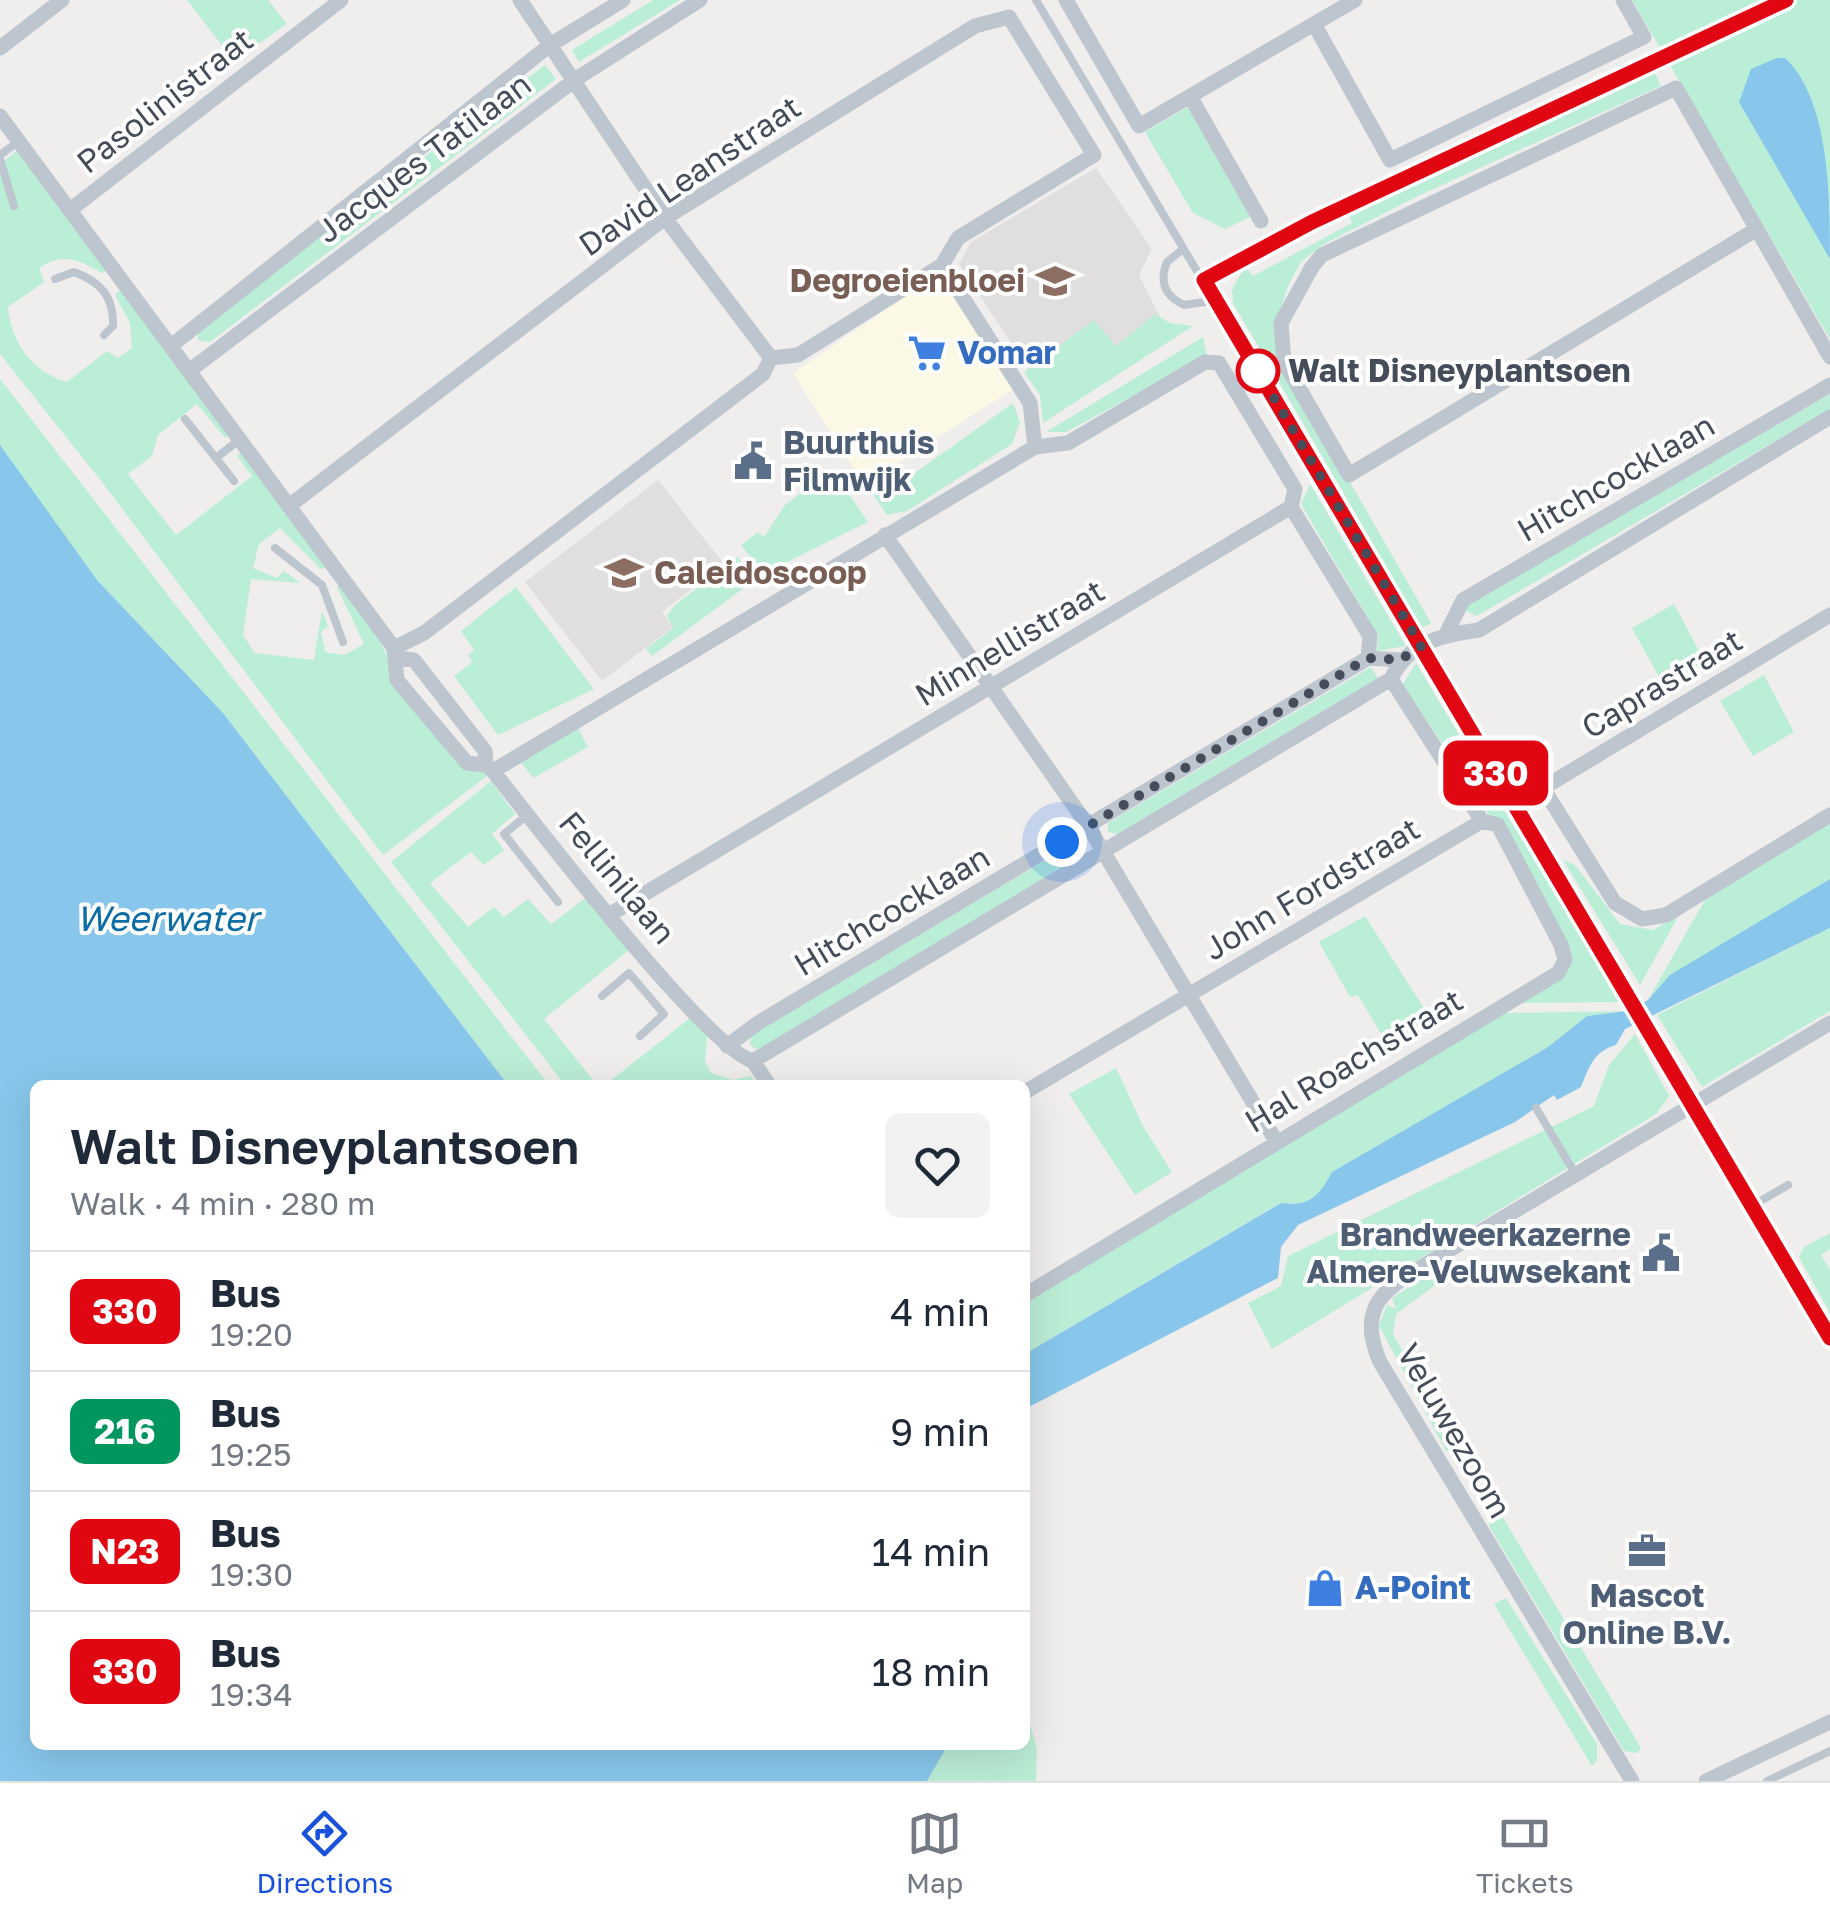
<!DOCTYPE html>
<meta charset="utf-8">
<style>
:root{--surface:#fff;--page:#f2f2f3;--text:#1f2937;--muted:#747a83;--line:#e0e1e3;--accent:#1a51dc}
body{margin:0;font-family:"Golos Text",sans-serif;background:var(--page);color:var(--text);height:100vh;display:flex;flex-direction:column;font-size:38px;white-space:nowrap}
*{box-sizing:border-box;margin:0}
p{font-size:32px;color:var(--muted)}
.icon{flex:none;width:55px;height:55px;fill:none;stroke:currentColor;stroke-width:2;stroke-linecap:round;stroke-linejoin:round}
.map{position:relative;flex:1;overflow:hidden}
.panel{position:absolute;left:30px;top:1080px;width:1000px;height:670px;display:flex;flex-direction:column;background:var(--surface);border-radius:15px;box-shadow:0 10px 40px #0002}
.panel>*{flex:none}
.badge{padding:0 20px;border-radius:15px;font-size:35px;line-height:65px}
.you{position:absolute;width:50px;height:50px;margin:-25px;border:8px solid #fff;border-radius:50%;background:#1a73e8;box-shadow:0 0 0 15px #1a73e833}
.map>.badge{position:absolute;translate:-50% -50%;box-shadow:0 0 0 5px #fff}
.round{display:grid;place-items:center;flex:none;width:105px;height:105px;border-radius:15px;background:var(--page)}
.head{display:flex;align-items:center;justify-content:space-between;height:170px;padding:0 40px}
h1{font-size:48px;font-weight:600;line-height:75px}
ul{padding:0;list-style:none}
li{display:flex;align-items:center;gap:30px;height:120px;padding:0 40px;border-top:2px solid var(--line)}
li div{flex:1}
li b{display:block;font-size:38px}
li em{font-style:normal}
li .badge{min-width:110px;font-weight:700;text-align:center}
.dock{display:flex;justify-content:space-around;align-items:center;height:140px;border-top:2px solid var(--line);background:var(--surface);font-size:28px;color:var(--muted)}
.dock a{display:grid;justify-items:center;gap:5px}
.dock .on{color:var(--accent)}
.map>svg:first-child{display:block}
</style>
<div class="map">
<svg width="1830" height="1781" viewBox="0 0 1830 1781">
<rect width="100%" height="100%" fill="#f0eded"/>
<path fill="#fbf8e5" d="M938 274 1015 388 864 485 793 373Z"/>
<path fill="#e1dedf" d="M1096 168 1152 249 1139 275 1160 317 1053 406 959 264 971 242Z
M658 480 724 564 662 612 673 627 602 681 525 582Z"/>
<path fill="#bbeed6" d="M187 0H268L287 24 234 61Z
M653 0H680L579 62 572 50Z
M1632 0H1830V339Z
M545 65 556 79 210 342 198 340V329Z
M1655 73 1661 86 1418 196 1324 244 1301 262 1288 286 1276 324 1277 355 1431 623 1422 628 1233 303 1232 290 1245 266 1253 276 1352 223 1348 214Z
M1188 107 1250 217 1225 229 1193 213 1145 132Z
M20 148 109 268 102 273C79 260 63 252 39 268L44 282 8 307C11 342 32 372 67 382L107 351 118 358 132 348 130 323 115 295 122 288 232 433 225 438 197 404 158 435 152 456 128 474 176 535 252 476 237 456 244 449 328 566 321 569 280 528 259 544 253 568 277 578 284 571 300 583 251 579 243 635 255 653 314 660 322 611 328 626 321 632 325 652 344 655 364 644 337 587 341 583 372 626 389 660 487 776 383 855 102 482 0 354V164Z
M1155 314 1170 323 1193 326 1043 423 1040 395 1024 372 1094 320 1116 346Z
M1203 337 1207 356 1066 432H1046Z
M0 379 549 1085H508L223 713 97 580 16 473 0 445Z
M1830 394V409L1477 616 1466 611 1468 604Z
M1013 403 1020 422 1012 444 907 511 887 515 867 485 887 472 898 485Z
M832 470 868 522 763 574 741 545 758 532 764 537 785 505Z
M1310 484 1406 646 1377 651 1378 635 1301 504Z
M737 557 756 579 652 656 646 649 673 628 667 616 674 606Z
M516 587 594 689 498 735 454 676 472 662 468 655 474 650 461 631Z
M1674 604 1705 662 1664 686 1632 628Z
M1416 663 1607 981 1621 1002 1517 1003 1570 966 1490 817 1403 684Z
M1371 667 1378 678 1118 834 1108 832V823Z
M1764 675 1794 732 1753 756 1720 701Z
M578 728 588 747 533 778 521 762Z
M491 781 515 814 492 834 504 850 484 865 471 852 430 883 468 927 494 907 504 917 528 899 551 924 587 897 630 949 544 1019 597 1085H565L391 862Z
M1830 823V879L1671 975 1648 1000 1706 898Z
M1071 845 1078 848 1079 857 758 1050 750 1045 751 1036 760 1030Z
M1563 860 1575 865 1620 924 1653 930 1679 915 1640 985Z
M1365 916 1431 1019 1387 1044 1358 995 1350 997 1319 942Z
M1830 928V1011L1702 1087 1657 1015Z
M1627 1011 1587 1016 1548 1047 1330 1175C1321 1200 1305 1206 1280 1203L1025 1354V1302L1501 1013Z
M690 1018 707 1035 705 1061 711 1073 733 1080 751 1076 758 1085H605Z
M1635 1034 1669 1096 1656 1114 1272 1349 1248 1303 1281 1286 1288 1256 1594 1106 1609 1065Z
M1116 1068 1144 1128 1172 1172 1135 1195 1069 1094Z
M1830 1233V1249L1821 1255 1830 1270V1313L1799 1257 1804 1247Z
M1435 1271 1441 1281 1396 1314 1393 1334 1461 1454 1446 1451 1379 1326 1387 1305 1396 1309 1392 1298Z
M1499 1511 1641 1748 1637 1753 1624 1751 1489 1526Z
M1506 1598 1597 1744V1760L1592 1766 1494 1604Z
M1025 1706 1037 1749 1036 1781H927L948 1745H1025Z"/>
<path fill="#88c7eb" d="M1777 58H1785C1830 100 1830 198 1830 259L1739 102 1751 69Z
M0 445 97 580 223 713 508 1085H35V1745H948L927 1781H0Z
M1830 879V928L1625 1029 1616 1045C1594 1051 1589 1067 1581 1087L1557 1100 1554 1095 1515 1122 1298 1225 1281 1247 1278 1278 1025 1409V1354L1281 1203C1310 1207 1319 1196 1332 1172L1548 1047 1587 1016 1627 1011 1648 1000 1670 975Z"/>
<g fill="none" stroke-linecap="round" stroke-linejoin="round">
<path stroke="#bdc5cf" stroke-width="8" d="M1036 0 1830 1338
M0 155 19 141
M0 159 14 206
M1183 249 1167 262C1159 282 1165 296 1184 305L1205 302 1214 296
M55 279 74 272C101 282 114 297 113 326L104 335
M1204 281 1312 222 1786 0
M185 419 234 481
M216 458 240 439
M275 548 322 585 343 642
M526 816 504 834 558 902
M602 996 629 973 664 1014 640 1036
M1536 1108 1576 1175
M1752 1206 1788 1185
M1767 1781 1830 1751"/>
<path stroke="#bdc5cf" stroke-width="15" d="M520 0 665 218 771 358
M1066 0 1139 126 1355 0
M1314 24 1390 160 1644 37 1623 0
M0 48 62 0
M1190 96 1261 221
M0 116 394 648 397 680 467 763 486 765 493 771C532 820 708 1050 753 1061L769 1085
M70 210 341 0
M1757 229 1349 475 1284 362 1281 323 1312 267 1322 255 1676 88 1830 357
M942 265 1030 403 1035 447
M171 346 550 45 623 0
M189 371 576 79 700 0
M289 506 665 218 975 26 1009 17 1094 155 958 238 942 265 798 355 771 358 763 374 424 633 394 648
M885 535 1088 826 1276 1141
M1830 615 1543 788 1615 903 1642 919 1666 915 1830 815
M1446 634 1463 600 1830 385
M397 658 414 660 485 751 486 765
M493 771 1035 447 1068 443 1205 362 1219 363 1295 489 1291 507
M609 915 1291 507 1370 636 1368 658
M727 1046 758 1023 1368 658 1400 660
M753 1061 1391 679C1408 643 1441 635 1479 630L1830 417
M1025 1092 1482 821 1391 679
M1025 1295 1558 973 1565 960 1561 945 1498 825 1482 821
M1632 1781 1380 1362C1352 1299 1395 1284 1441 1255L1830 1023
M1706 1781 1830 1722"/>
</g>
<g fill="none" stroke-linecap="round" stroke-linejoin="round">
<g stroke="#fff" stroke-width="22">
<path id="line" d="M1786 0 1312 222 1204 280 1830 1338"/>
</g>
<use href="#line" stroke="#e00713" stroke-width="15"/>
<path stroke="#454d5a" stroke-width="10" stroke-dasharray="0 18" d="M1062 842 1368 658 1400 660 1421 646 1258 371"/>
</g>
<defs>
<g id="school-bare" transform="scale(3)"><path d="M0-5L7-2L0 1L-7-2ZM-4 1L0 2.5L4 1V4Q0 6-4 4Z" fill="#8d6e63" stroke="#fff" stroke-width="2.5" paint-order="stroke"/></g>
<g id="supermarket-bare" transform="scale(3)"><path d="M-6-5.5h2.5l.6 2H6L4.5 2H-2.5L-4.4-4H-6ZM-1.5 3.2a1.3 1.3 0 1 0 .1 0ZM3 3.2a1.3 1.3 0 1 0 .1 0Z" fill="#3f7fe0" stroke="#fff" stroke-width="2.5" paint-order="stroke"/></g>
<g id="civic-bare" transform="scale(3)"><path d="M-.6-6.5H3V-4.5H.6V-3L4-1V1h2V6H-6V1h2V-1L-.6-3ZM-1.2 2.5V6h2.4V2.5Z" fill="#5c6f8a" stroke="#fff" stroke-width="2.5" paint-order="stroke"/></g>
<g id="office-bare" transform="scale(3)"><path d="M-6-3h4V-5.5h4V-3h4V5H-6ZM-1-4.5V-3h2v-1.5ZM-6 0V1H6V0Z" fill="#5c6f8a" stroke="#fff" stroke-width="2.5" paint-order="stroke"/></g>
<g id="shop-bare" transform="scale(3)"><path d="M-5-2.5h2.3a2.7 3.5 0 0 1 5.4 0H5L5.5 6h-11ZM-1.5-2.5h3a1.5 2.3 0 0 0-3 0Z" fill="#3f7fe0" stroke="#fff" stroke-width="2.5" paint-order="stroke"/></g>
</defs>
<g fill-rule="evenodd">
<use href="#school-bare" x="1055" y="281"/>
<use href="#supermarket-bare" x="927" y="353"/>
<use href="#civic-bare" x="753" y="461"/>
<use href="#school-bare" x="624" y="573"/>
<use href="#civic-bare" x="1661" y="1253"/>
<use href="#office-bare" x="1647" y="1551"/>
<use href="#shop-bare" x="1325" y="1588"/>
</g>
<circle fill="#fff" stroke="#e00713" stroke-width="5" cx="1258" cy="371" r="20"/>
<g text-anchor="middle" stroke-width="8" stroke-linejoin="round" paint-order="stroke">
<g font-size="32" fill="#454d5a" stroke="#fff">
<text transform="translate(165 101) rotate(-38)" y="11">Pasolinistraat</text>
<text transform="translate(424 158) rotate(-37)" y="11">Jacques Tatilaan</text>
<text transform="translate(690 176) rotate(-34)" y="11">David Leanstraat</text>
<text transform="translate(1616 478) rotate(-30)" y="11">Hitchcocklaan</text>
<text transform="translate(1010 643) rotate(-31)" y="11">Minnellistraat</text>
<text transform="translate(1662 684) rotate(-31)" y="11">Caprastraat</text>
<text transform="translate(617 878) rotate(50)" y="11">Fellinilaan</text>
<text transform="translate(1312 889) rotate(-31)" y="11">John Fordstraat</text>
<text transform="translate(892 911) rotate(-31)" y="11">Hitchcocklaan</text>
<text transform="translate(1354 1061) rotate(-31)" y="11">Hal Roachstraat</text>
<text transform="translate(1454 1431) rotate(60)" y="11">Veluwezoom</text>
</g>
<g font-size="32" font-weight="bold" fill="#785e54" stroke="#fff" text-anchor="end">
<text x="1025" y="292">Degroeienbloei</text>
<text x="654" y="584" text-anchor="start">Caleidoscoop</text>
</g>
<g font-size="32" font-weight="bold" fill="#366cbe" stroke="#fff" text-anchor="start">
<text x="957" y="364">Vomar</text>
<text x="1355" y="1599">A-Point</text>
</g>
<g font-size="32" font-weight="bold" fill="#454d5a" stroke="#fff" text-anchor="start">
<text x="1288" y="382">Walt Disneyplantsoen</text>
</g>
<g font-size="32" font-weight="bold" fill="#4e5e75" stroke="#fff" text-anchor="start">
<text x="783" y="454">Buurthuis<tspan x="783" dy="37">Filmwijk</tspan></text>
<text x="1631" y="1246" text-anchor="end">Brandweerkazerne<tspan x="1631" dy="37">Almere-Veluwsekant</tspan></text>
<text x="1647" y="1607" text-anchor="middle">Mascot<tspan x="1647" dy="37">Online B.V.</tspan></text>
</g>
<g font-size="35" font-style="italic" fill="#0d6ea5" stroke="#fff">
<text x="167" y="931">Weerwater</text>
</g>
</g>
</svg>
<div class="you" style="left:1062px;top:842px"></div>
<b class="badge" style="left:1496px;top:773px;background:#e00713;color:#fff">330</b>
<section class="panel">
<div class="head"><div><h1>Walt Disneyplantsoen</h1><p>Walk · 4 min · 280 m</p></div><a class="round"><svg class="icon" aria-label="heart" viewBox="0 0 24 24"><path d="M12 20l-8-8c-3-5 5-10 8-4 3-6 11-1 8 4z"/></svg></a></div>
<ul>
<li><span class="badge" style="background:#e00713;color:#fff">330</span><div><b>Bus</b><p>19:20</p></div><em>4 min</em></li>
<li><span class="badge" style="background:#00965e;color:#fff">216</span><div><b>Bus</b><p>19:25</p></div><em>9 min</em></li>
<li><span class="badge" style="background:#e00713;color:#fff">N23</span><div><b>Bus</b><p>19:30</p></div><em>14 min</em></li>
<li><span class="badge" style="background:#e00713;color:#fff">330</span><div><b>Bus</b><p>19:34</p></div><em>18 min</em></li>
</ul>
</section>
</div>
<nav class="dock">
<a class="on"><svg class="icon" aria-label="directions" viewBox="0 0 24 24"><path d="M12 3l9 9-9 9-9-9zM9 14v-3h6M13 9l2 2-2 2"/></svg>Directions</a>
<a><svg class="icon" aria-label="map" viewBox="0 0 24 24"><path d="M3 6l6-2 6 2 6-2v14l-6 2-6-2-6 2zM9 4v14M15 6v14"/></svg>Map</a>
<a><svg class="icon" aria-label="tickets" viewBox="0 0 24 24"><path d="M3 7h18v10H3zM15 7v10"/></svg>Tickets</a>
</nav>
